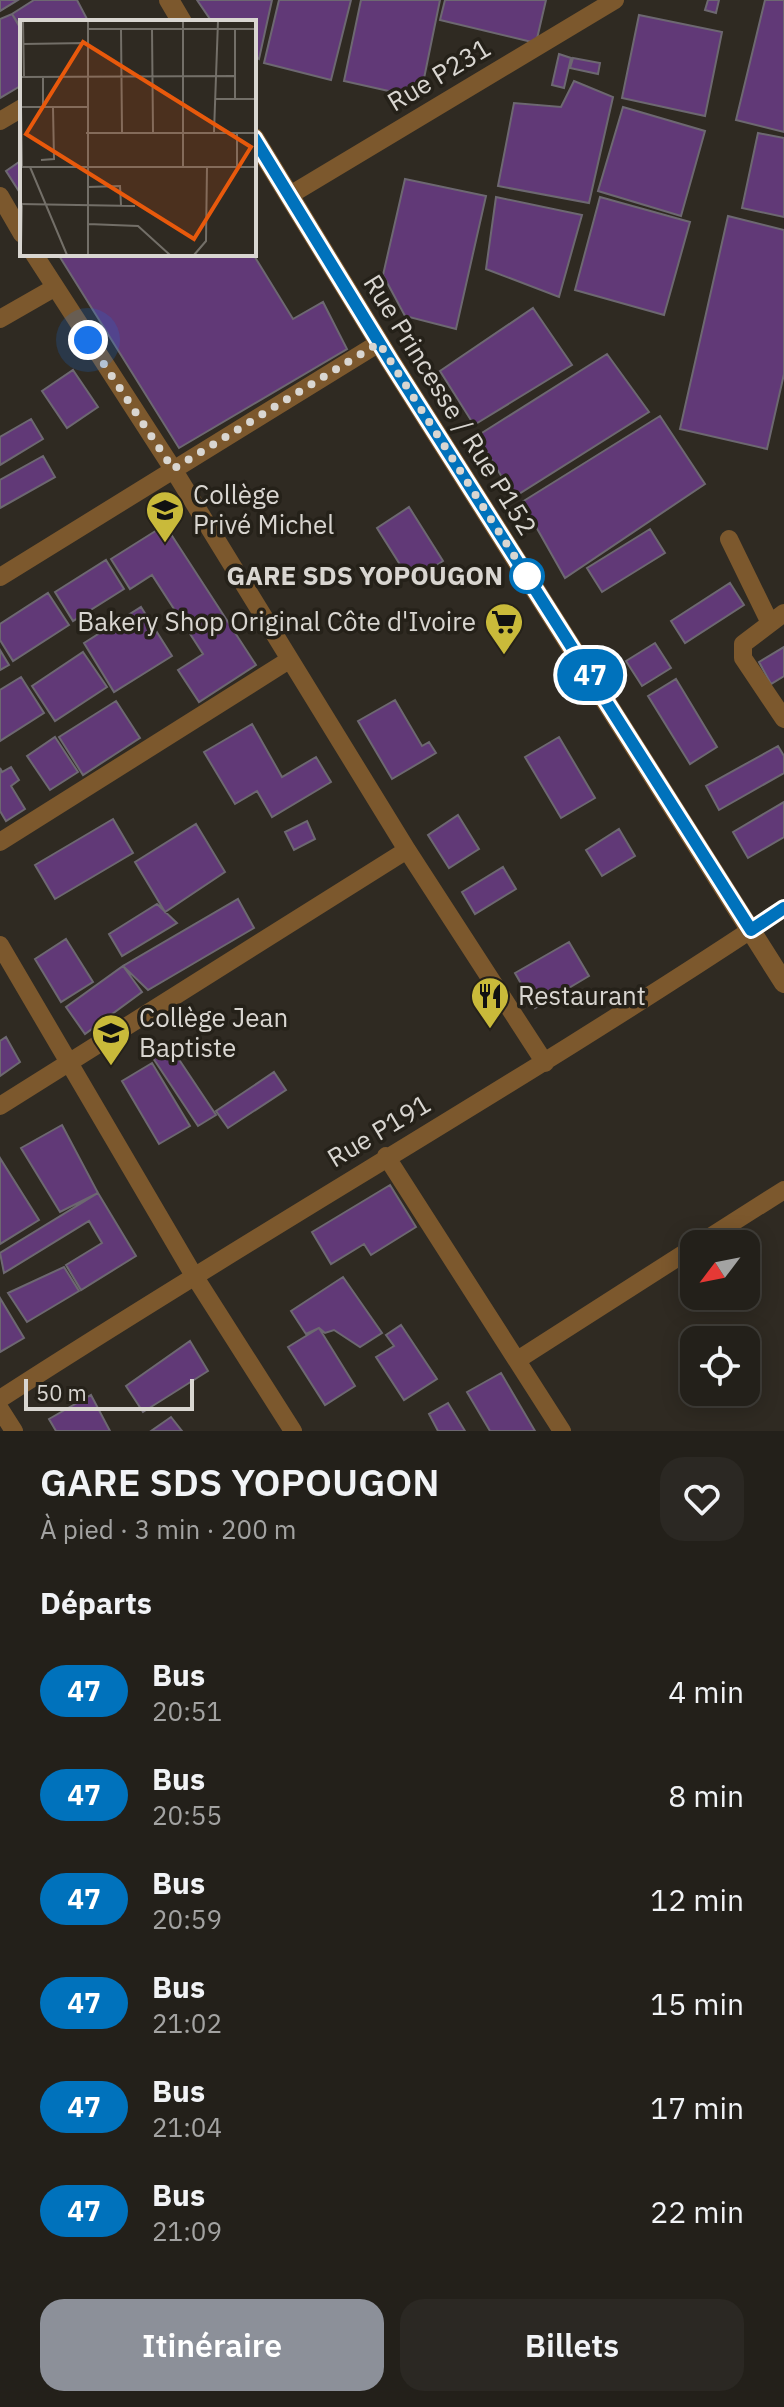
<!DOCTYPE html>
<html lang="fr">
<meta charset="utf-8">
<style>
:root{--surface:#23201a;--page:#2b2823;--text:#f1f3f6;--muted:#a3a3a2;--line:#403e39;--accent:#8c9099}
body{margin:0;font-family:"IBM Plex Sans",sans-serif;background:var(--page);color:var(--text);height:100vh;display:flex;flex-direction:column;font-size:30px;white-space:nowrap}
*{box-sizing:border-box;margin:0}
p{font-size:26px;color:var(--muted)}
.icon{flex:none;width:44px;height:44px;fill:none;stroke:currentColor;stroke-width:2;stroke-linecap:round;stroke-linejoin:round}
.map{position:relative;height:1431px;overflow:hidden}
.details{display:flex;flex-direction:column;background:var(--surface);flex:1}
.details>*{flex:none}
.badge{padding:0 16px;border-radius:26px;font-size:28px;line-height:52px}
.needle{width:52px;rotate:238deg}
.controls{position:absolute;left:680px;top:1230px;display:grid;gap:16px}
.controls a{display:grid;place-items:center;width:80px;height:80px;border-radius:16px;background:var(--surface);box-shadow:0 4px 20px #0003,0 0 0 2px var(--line);font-size:40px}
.scale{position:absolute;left:24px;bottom:20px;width:170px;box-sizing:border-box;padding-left:8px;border:4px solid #d9d6d1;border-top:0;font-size:22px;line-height:28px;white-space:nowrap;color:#d9d6d1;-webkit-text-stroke:6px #252119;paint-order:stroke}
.you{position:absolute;width:40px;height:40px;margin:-20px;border:6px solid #fff;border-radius:50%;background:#1a73e8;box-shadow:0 0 0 12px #1a73e833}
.map>.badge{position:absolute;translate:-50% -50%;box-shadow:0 0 0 4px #fff}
h2{padding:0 40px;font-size:30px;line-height:72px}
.round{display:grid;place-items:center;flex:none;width:84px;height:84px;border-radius:24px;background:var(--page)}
.overview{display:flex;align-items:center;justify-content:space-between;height:136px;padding:0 40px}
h1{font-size:38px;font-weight:600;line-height:60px}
.button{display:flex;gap:16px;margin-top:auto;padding:16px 40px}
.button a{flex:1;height:92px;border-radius:24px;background:var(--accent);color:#fff;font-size:32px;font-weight:600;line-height:92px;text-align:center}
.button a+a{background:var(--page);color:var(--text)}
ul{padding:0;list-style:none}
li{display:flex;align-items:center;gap:24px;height:104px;padding:0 40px}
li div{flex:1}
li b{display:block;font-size:30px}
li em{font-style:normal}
li .badge{min-width:88px;font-weight:700;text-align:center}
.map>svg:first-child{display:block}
</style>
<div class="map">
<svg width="784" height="1431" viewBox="0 0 784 1431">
<rect width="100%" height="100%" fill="#2f2a22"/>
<path fill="#613977" stroke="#6d6871" stroke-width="2" d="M0 0H18L0 11Z
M34 0H77L87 19 22 22V29L12 14Z
M197 0H272L259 59 254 56V22H212Z
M279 0H351L331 80 264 63Z
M361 0H440L420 98 344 81Z
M445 0H546L536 43 440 20Z
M708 0H719L716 13 705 10Z
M765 0H784V132L736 120Z
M12 14 22 31V85L0 98V19Z
M639 15 722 32 705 116 622 98Z
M559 54 571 58 564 88 552 85Z
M573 58 600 63 598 74 570 68Z
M574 81 613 97 589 203 498 186 514 103 561 107Z
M623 107 705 131 681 216 598 191Z
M758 133 784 138V217L742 208Z
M22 160V196L6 171Z
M405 179 486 196 456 329 405 316 383 275Z
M496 197 582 215 559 297 486 269Z
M600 197 690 222 664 315 575 290Z
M728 216 784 230V374L767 449 680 429Z
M58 254H253L293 319 323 302 347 349 179 448Z
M533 308 572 365 474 425 440 371Z
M607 354 649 412 514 497 477 436Z
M73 370 98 407 67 428 42 391Z
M660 416 705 484 565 578 522 502Z
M31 419 43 439 0 465V437Z
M43 456 55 477 0 508V480Z
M409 507 443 561 411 582 377 528Z
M165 525 256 665 199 702 178 670 203 654 152 575 130 589 111 559Z
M650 529 665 553 602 592 587 568Z
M106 560 124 589 73 621 55 592Z
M730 583 744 605 685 643 671 621Z
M48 593 69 625 13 661 0 640V624Z
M141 607 172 656 114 692 84 643Z
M655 643 671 668 642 686 626 661Z
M784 647V676L771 684 759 662Z
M0 650 9 665 0 670Z
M83 652 107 687 55 721 32 686Z
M21 677 44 713 0 741V690Z
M676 679 717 747 690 764 648 696Z
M395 700 422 746 429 742 436 753 392 779 358 721Z
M116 701 140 738 83 775 59 737Z
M252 724 282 777 316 757 331 782 272 817 257 791 235 804 204 752Z
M55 737 78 772 50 790 27 756Z
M559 737 595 798 561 818 525 757Z
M778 746 784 756V773L719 810 706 786Z
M11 767 19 780 11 786 25 809 6 821 0 811V768L2 772Z
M784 802V837L748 858 733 832Z
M458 815 479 849 449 868 428 835Z
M113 819 133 853 55 899 35 865Z
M307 821 315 839 294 850 285 832Z
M196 824 225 872 165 912 135 862Z
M619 829 635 856 602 876 586 850Z
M503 867 516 889 475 914 462 892Z
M238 899 254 928 148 990 123 966Z
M157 904 177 923 122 956 109 934Z
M66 939 93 982 61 1002 35 959Z
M569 942 589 976 535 1008 515 973Z
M123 966 142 992 85 1034 66 1007Z
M6 1037 20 1062 0 1076V1041Z
M170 1046 216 1115 198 1126 153 1058Z
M152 1063 190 1126 159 1144 122 1081Z
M274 1072 286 1090 228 1128 216 1111Z
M62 1125 98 1193 60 1212 21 1148Z
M0 1158 39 1220 0 1244Z
M390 1185 416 1227 371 1255 364 1244 331 1264 312 1232Z
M98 1193 136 1256 81 1290 66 1265 102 1243 89 1221 4 1273 0 1253Z
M64 1267 79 1291 27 1322 8 1293Z
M343 1277 382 1333 360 1347 334 1330 325 1333 319 1328 306 1334 291 1311Z
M0 1298 24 1338 0 1352Z
M401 1325 437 1379 404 1400 376 1357 394 1346 386 1335Z
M319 1328 355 1386 325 1405 288 1347Z
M190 1341 208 1371 143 1412 126 1386Z
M501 1373 535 1431H490L467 1392Z
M91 1395 110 1431H56L49 1419Z
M448 1403 465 1431H438L429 1414Z
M171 1417 182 1431H151Z"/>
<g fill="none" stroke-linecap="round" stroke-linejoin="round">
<path stroke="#7c582d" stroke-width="18" d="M0 121 22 108
M290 195 615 0
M0 196 22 234
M34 254 173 469 407 850 545 1063
M0 319 54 288
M729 539 769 621
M0 577 379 343
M784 613 743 644V658L784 719
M0 842 289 660
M0 945 193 1274 293 1431
M0 1106 407 850
M386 1156 562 1431
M699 1244 784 1190
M519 1359 694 1247
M0 1399C259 1231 528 1079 784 908
M0 1409 14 1431"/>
<path stroke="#7c582d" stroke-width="20" d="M169 0 182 22
M254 138 391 362 784 983"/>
</g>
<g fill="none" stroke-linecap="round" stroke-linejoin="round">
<g stroke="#fff" stroke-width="18">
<path id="line" d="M254 138 391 362 751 930 784 908"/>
</g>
<use href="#line" stroke="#0072bc" stroke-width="12"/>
<path stroke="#d9d6d1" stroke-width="8" stroke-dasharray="0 14.4" d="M88 340 173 469 379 343 527 576"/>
</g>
<defs>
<g id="school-pin" transform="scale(2)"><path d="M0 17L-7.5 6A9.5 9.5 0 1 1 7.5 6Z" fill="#c9ba3a" stroke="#252119"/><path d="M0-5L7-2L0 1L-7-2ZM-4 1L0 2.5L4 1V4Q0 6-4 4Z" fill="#111"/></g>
<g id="supermarket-pin" transform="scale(2)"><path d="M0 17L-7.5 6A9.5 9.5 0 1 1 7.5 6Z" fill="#c9ba3a" stroke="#252119"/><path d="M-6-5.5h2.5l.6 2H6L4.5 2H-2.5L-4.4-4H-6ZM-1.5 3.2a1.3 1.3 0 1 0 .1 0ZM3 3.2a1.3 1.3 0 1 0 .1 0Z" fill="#111"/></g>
<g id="restaurant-pin" transform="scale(2)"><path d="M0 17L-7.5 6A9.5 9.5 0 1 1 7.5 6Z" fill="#c9ba3a" stroke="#252119"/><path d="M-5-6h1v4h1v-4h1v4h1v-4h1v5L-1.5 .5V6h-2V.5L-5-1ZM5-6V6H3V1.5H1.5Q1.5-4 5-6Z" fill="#111"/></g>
</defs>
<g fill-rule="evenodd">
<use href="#school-pin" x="165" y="510"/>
<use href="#supermarket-pin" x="504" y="622"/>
<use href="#restaurant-pin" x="490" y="996"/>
<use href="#school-pin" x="111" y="1033"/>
</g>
<circle fill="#fff" stroke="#0072bc" stroke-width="4" cx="527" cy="576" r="16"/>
<g text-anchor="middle" stroke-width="7" stroke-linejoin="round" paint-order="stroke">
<g font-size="26" fill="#d9d6d1" stroke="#252119">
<text transform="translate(439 75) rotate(-31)" y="9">Rue P231</text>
<text transform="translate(450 405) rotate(58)" y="9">Rue Princesse / Rue P152</text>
<text transform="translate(379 1131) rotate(-31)" y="9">Rue P191</text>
</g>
<g font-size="26" fill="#d9d6d1" stroke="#252119" text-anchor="start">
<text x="193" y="504">Collège<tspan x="193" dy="30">Privé Michel</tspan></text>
<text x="476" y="631" text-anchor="end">Bakery Shop Original Côte d'Ivoire</text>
<text x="518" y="1005">Restaurant</text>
<text x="139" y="1027">Collège Jean<tspan x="139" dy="30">Baptiste</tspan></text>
</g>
<g font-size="26" font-weight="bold" fill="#d9d6d1" stroke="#252119" text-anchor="end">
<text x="503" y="585">GARE SDS YOPOUGON</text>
</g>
</g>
<g transform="translate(20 20)">
<rect width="236" height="236" fill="#2f2a22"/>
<path fill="none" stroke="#736f68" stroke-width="2" d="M3 1 4 57M68 1V235M68 9H236M101 9 102 112M132 9 133 112M215 10V79M3 24 67 23M0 57 214 56M195 79H236M0 87H67M1 87 2 147M23 88V56M194 112 198 1M66 113H236M21 140 34 139 33 88M163 146V1M0 147H236M10 147 47 235M217 147V113M68 167 100 166 101 185M0 184 115 186M68 204 118 206 150 235M1 227 2 184M174 235 186 221 187 147"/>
<path fill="#e8590c" fill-opacity="0.15" stroke="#e8590c" stroke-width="4" d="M63 22 231 127 174 219 6 114Z"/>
<rect width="236" height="236" fill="none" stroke="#d9d6d1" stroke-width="4"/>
</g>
</svg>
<div class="controls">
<a><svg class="needle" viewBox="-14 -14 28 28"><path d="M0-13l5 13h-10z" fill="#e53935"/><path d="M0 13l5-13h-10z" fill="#a3a3a2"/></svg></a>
<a><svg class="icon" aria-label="locate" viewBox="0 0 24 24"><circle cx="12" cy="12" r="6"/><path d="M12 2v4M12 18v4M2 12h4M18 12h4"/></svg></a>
</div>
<div class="scale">50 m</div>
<div class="you" style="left:88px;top:340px"></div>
<b class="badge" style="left:590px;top:675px;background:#0072bc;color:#fff">47</b>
</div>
<section class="details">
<div class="overview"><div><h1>GARE SDS YOPOUGON</h1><p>À pied · 3 min · 200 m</p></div><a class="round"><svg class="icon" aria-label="heart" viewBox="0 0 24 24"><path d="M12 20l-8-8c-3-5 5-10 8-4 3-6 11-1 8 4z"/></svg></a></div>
<h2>Départs</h2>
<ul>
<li><span class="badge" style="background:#0072bc;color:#fff">47</span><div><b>Bus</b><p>20:51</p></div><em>4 min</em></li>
<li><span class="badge" style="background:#0072bc;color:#fff">47</span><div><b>Bus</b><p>20:55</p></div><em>8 min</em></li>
<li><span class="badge" style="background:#0072bc;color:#fff">47</span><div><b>Bus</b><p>20:59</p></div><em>12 min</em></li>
<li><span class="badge" style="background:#0072bc;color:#fff">47</span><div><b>Bus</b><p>21:02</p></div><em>15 min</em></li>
<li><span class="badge" style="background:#0072bc;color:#fff">47</span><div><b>Bus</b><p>21:04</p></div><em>17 min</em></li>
<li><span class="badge" style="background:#0072bc;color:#fff">47</span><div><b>Bus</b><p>21:09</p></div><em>22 min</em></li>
</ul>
<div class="button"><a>Itinéraire</a><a>Billets</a></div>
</section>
